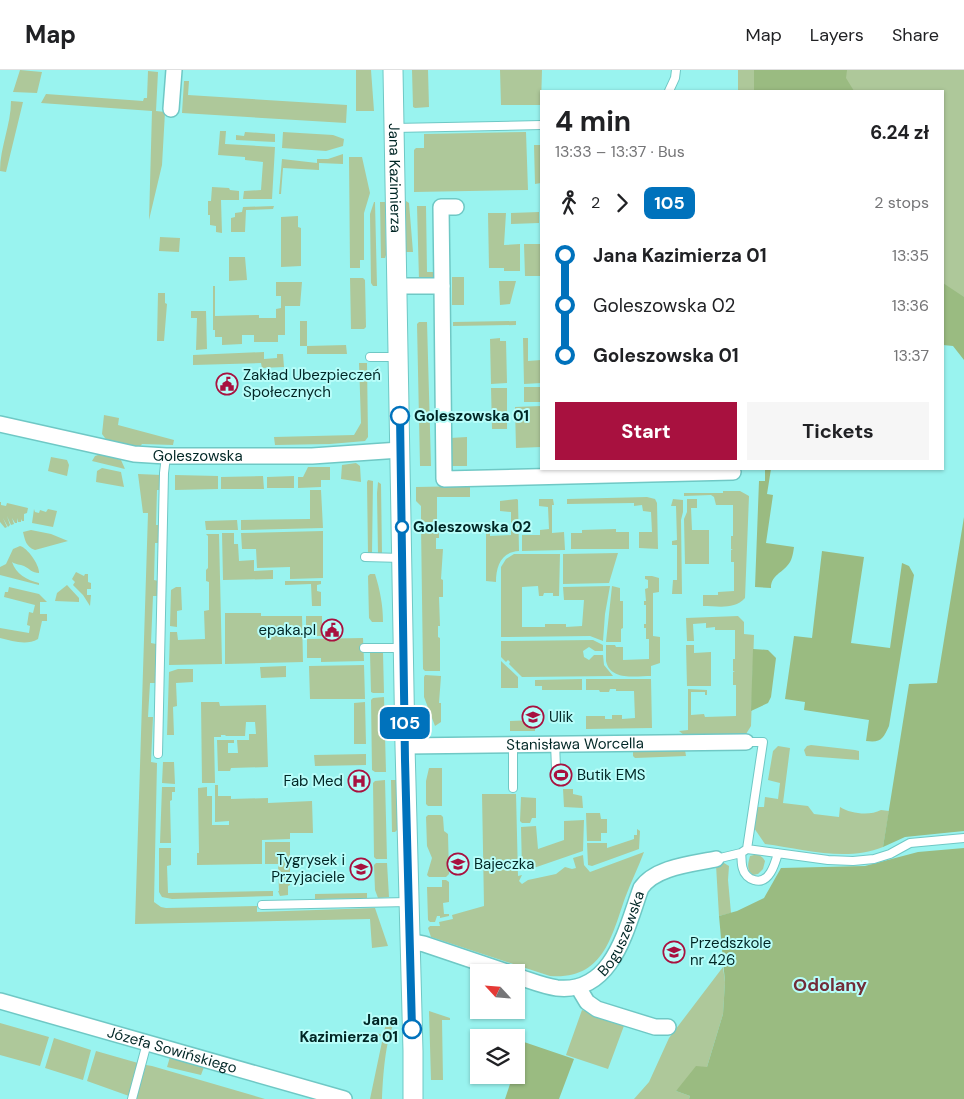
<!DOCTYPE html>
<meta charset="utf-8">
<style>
:root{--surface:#fff;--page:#f6f6f6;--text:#202124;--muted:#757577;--line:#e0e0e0;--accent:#a8113f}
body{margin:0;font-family:"DM Sans",sans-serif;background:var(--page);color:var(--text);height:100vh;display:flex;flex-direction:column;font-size:19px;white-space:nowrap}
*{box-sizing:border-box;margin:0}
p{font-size:16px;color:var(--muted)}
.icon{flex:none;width:28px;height:28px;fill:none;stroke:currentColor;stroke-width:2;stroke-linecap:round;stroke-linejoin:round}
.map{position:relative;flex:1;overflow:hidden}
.details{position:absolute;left:540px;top:20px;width:404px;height:380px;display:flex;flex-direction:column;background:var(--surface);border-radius:0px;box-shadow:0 1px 4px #0004}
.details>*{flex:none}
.badge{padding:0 10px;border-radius:8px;font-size:18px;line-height:32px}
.needle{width:32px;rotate:296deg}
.controls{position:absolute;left:470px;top:894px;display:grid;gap:10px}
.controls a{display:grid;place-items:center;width:55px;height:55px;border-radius:0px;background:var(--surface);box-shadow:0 1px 4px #0004;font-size:25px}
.map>.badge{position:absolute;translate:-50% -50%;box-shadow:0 0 0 2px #fff}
.legs{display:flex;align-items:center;gap:8px;height:55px;padding:0 15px;font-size:16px}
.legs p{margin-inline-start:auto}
.head{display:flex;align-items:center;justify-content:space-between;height:85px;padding:0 15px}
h1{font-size:28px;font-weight:700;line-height:38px}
.primary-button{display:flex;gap:10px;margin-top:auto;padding:10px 15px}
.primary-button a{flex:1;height:58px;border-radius:0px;background:var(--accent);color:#fff;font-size:20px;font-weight:700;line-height:58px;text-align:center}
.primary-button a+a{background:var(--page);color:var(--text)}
ul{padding:0 15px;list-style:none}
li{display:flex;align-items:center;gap:18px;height:50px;font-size:19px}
li i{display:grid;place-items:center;width:8px;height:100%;margin:0 6px;background:currentColor}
li i::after{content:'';width:12px;height:12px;margin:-6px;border:4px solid;border-radius:50%;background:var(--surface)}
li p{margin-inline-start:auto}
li:first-child i{background:linear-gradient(#0000 50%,currentColor 0)}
li:last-child i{background:linear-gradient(currentColor 50%,#0000 0)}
header{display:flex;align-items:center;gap:30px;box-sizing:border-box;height:70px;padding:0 25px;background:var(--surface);border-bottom:1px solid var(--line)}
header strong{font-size:24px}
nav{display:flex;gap:28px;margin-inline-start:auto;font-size:18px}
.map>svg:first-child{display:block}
</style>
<header>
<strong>Map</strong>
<nav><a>Map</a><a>Layers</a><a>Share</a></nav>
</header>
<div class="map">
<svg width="964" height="1029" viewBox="0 0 964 1029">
<rect width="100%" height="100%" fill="#99f3ef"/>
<path fill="#aec89a" d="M20 0 42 2 37 23 13 22Z
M356 0H371L374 41H356Z
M412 0H428L429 37 415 38 413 37Z
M500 0H542L541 35H501Z
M738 0H964V266L943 267 942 21H738Z
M148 1 158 2 156 41 165 42 162 95 149 150 152 41 41 33 46 24 143 31 144 28H147Z
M184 11H189L188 25 347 35 346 53 182 43Z
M11 31 23 32 6 102 0 101C0 77 11 55 11 31Z
M220 61H226L225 74 275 77 272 129H243L244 121 261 120 263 92 245 90V87L218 85Z
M245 62 275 64V72L236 70V65L244 66Z
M283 62 333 65 344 69 343 76 326 81 282 78Z
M526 62 528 120 414 122V80L416 78H424V64Z
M534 75H541V113L535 114Z
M343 84V94L319 93V100L283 98 281 124H279L282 89 317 93V89H328Z
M349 87H362L370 123 364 143V190H360V198H350Z
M212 117 229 118 230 120 239 121V130H221L222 163 216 162V156L210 155V145H208V131H211Z
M406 131 409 133 413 182H403Z
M374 132H375L377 216H373L371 213 370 144Z
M380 132H385L386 185 385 188H381Z
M274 136 273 139 246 140 245 162H231V148L235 147V143L242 142 243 137Z
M417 136H426L427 202H437L435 208 419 210Z
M539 142V153L511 154V143Z
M488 143H506L504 175 520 174V201H504V198H489Z
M298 146V157L301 158V196L281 197V147Z
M160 167 180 168 179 182 159 181Z
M524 174H540L541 206H525Z
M229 187H245L247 210 229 211Z
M452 207H464V235H452Z
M350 208H363L365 210 366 257 364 259H351Z
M499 211H516L510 234 500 235Z
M276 212H302L300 236H285V265H278V272H254V265H242V274L222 275V267H215V260H213V216H215V246L259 245V248H276V239L281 238V226H276Z
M158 223H165V233L167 234 164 271H157Z
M191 241H206L207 279 196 280 197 248H191Z
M300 251H307V276L346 275 347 284H307V276H300Z
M516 251V255L453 256V252Z
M419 252H427L431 396H420L417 254Z
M500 268V271H506L507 313 491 314 490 269Z
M523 268H528V291L541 290V313L524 314Z
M264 282V289L277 288V284H283L284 297 262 298 261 293 193 295V285Z
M359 293H367L368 367 365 371 330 374 275 375 274 367 354 365 361 353Z
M524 317H541V332H524Z
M491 318H507V359H492Z
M541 336V377L516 378 515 337Z
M104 345 119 348 118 355 174 370 173 375 142 374 139 378 108 372 102 364Z
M467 367V396H450V368Z
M101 384 121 390 125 399 92 391 95 386Z
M51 387 67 390 69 395 67 406 48 401Z
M356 393 360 396 361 412 341 409 342 395Z
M308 397H330V410H321V417L298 418V407H303Z
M102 398 121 402 124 417 96 412 97 401Z
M138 404 161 405 162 420H157L156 455H160V473H155L154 510 158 511V526H153L151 573 156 574 155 613H150L148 647H153L151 692 157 693 154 832 161 837 166 838 257 836V842L375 838 388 876 372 878 370 849 135 854 148 443H143Z
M175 405 218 406V419L175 420Z
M263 406 264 419H221V407Z
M294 406V418H267V407Z
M368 410 373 411 372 484H368L367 412Z
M378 412 381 414 382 484H378L377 423Z
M470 416V427H437V452H421V436L416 431V417Z
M310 420H321L323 458 241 460V450L310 449Z
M723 421H740L749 426 745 528C734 540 718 536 703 536V525H718V522L734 521V492H731V480L733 479H731V466H733V435H716L714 427 711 425 684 426V423H723Z
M647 427 655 429 657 433 658 479 639 478V462H652L651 442 643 441 642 435 634 436V433L567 434V429Z
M517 429 518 430 519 481C501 482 496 496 496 512L486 511V463H490V466L511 465V442L500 441V431Z
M539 429H553L554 435H552V463L564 462 565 480 522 481V465H540V460L549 459 548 437 539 436Z
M673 429 683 430V442L681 450 682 524H672L673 510H677V475H672V471L677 470 676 436H671Z
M687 429H697V438H691L692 460H709V494H685L684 449 687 442Z
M0 432H1V435L6 436 7 433 28 438 27 443 24 444V451H22L21 449V452H18L17 448V453H15L12 448 14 454 11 455 7 446 10 455 8 457 3 448 7 457 5 458 0 452Z
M34 439 35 442 39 443 40 440 46 442 48 439 57 441 53 457 32 453Z
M237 450 238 460H206L205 451Z
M421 456H439V468H436V479H443L441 509 443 510V527H439L440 556H438V567L440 568V601H425L423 599Z
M616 459V462H629V479H571V463H582V460Z
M31 460 51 464 68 471 35 480C26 477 25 470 23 462Z
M323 461V508L290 509V497L257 498 256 479H242L241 463Z
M222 463H234V474H238L239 491 254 490V501L273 500V509L223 510Z
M206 464H219L222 594 169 595 170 562H177L178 570 205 569 204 541 209 540V512L206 511V500L208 498V466Z
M20 476C28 478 40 496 39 503 32 503 30 499 24 496 20 494 16 495 12 492 16 504 27 510 39 513V515L0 505V497L6 494 13 479Z
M618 483 609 513 563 514V484Z
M514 484H560L559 526H553V523H544L543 526H539L538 516 522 517V557H545V554H566V557L582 556 584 530H564L563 517 610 516 605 544 603 571 590 566 501 567V497L506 489Z
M76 502 84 506 85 504H88V512L91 513V519H87V525H91L90 536 83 525 73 515 75 512 72 509Z
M370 504H375C380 520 383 535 383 552H372L369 548 368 506Z
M645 506H652L659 508V522L653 523V566L660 567V593L651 596V606C636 606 610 611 606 591 606 586 606 580 606 575H615L616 577H623V590L649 589V569H646V558H644V554H646V535H644V531H646L645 519 648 518V510L645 509Z
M285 511H321V514L317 515V521L321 522V536H312L311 514 285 515Z
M67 515 79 528V532L55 531 57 523Z
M612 516 620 518V531H623V558L621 559V572H606Z
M9 517 39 524 47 532H40V544H47V551H42L38 569C26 576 13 571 0 568V558L29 563 30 556 27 555 29 542 33 543 35 535 4 527 5 522H8Z
M176 517H181L182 540 177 541V557L170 556 171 520Z
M261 543V546H302L303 592 225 594V543Z
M306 546H322V566H306Z
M738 546 744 552V564L754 565 751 656 746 664 684 665 679 661 688 660V619L707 620V625H705V622H691V645L704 644 705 647 736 646V615H733V602H735L733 601V589H735V560H715V557L706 558V553L693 554 694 571H687L686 548Z
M363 568 364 591 321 592V588H307V569Z
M593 570 603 575V581H595L589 577 583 581 584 587 589 590 594 585H603L604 595 613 606 522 607 509 594 510 592 508 590 506 592 501 587V571Z
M686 575H694V583L711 582V616H687Z
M370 583H383L384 623H373L371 622Z
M501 591 518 607V618H501Z
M364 595 365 629H310L309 596Z
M286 596V607L261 608 260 597Z
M178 599H193V612L176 613 177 636 173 637 174 665H167L169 602Z
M425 605 441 606 439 633H441V652L435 656 424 627V607Z
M582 609V620H542V616H535V610Z
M586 609H651L652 658 586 659V646H605V649H612V645H622V649L635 648 634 621H616V619H610L609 622H600L599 620H586Z
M384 627 386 702H375L372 700 371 630 373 628Z
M201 632H219L220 636 266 635 268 697 231 698 230 701H218L217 670H234V673H228V683H238L237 670H249V664H256L255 652H246L245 666H226L225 665H221V667H214L215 713H202Z
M365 632 366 674H354V633Z
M416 636 420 637 428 658 425 669C413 663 413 654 412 642Z
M535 650V661H510V651Z
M811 675 855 680 859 681V690L806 686 804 680 807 676Z
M778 676 790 678 783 733 808 736 814 744 839 747 840 737C851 744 870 746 881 740L889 741 883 777C846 792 803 779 765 774L754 758 757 737H764L765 727 778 729 780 713 768 710 773 681Z
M633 678 685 680 686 686 635 688 633 686Z
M366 684V695L315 696 314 685Z
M163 692H174L175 714 162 713Z
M429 698H442V736H428L426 734V711Z
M385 710 387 789H376L374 787 373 713 375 711Z
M391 710H396L400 757 395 762H392Z
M215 715H218V726H231V729L268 728V733L312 731 313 763H290V769L262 770V794L197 795V783H199L198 718 207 717V726H212V755H229V751L215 752Z
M162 717H175V722H172V730L170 731 171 773H160Z
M563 719H573V724L582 726 583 738 564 737Z
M482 724H516L518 806 522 805 519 811 522 814 528 810 556 804 565 797 572 799 576 798 573 788 583 785 584 795 590 802 644 782C638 798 631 812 625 828 611 868 603 910 550 906L431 867 428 858 430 856H440L439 852 453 849 452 845 484 836Z
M521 727 536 728V748H532L530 753H522L520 751Z
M586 743H600L601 749H607V763H601V771H587Z
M428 745H441L443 747 444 761 448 764 449 804 446 807H429L427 805 432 788 427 776 426 747Z
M584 750 583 781 525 801 522 800 521 757 536 756 538 779 564 770V751Z
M637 759 640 761 639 779 592 796 588 795 587 773H607V778L634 769V765H637Z
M265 772H290V815L288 816V825L280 826 278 821H279L278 794H265Z
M159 778H171V795L167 796 168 823 273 821V826L172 829 162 827 159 822Z
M758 784 763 788 765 791 763 799 758 804 753 805C746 799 748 794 750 786Z
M376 793H387L389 827 378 828 375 820 374 795Z
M724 793 729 796 728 810 731 843 719 846 716 795Z
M442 810H446L449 812V832L443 833 444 844H449V846L440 848V846H437L435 852H430L428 850 427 817H442Z
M367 823V828L315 829V824Z
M723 897 725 912 723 944 707 997 676 1021 690 1026 689 1029H634L649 1012 669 968Z
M582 940 625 953 608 999 566 985Z
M429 941 450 948V950H442L443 1010H431Z
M387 950 395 951C385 970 383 1007 382 1029H370L383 967 375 965 376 963 383 965Z
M0 953 49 967 40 996 0 985Z
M54 968 91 980 83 1010 45 998Z
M96 981 138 993 129 1026 87 1011Z
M170 987 204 997 201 1005 167 997Z
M146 995 152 996 265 1029H136Z"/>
<path fill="#9abb81" d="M754 0H847L846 8 854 21H754Z
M943 213 964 227V290L953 276 943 275Z
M765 399H771L767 424 773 425 766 473 794 477C793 484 792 491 787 496 780 504 771 506 771 518L755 517 759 411H765Z
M964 447V761L905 767 883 777 909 614 937 613Z
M822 481 864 487 851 573 890 578 902 493 909 496 914 505 889 656C883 669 881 673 866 671L869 650 804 640 805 632 785 629 794 566 812 568Z
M753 579 768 580 776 588 771 627 768 633 751 641Z
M964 778V1029H689L690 1026 676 1021 696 996 707 997 723 944 725 912 719 846 737 841 764 828 781 798 865 796 918 782Z
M524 972 574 989 559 1029H505L513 1005H516V994Z"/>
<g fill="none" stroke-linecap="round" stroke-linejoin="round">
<g stroke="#6fc8c5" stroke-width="10">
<path id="service" d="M669 21 675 8 676 0
M394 58 541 55
M370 287H398
M365 487 402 488
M364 578H403
M746 672H763L747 779
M555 673 556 698
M158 684 164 403 166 386
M513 718V674
M741 783C742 788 741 794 743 799 744 804 749 809 754 810 769 815 775 794 778 783
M716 789 741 783 747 779 828 790 853 791 874 789 890 784 910 773 964 768
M262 835 408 832
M132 1029 147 973"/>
</g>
<g stroke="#6fc8c5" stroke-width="18">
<g id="minor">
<path d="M171 39 174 0"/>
<path d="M397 216H442L444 409 733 402"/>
<path d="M442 216 441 137H456"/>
<path id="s1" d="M0 354 134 384 166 386H312L400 380"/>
<path id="s2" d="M405 676 746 672"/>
<path d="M409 871 424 874 507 902"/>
<path id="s3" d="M516 906C529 910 543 916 557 918 613 924 626 859 641 818 655 797 692 794 716 789"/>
<path d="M578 917 587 932 597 939 655 957H668"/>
<path id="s4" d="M0 931 344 1029"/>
</g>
</g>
<g stroke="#6fc8c5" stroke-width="21">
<g id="tertiary">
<path id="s5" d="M393 0 405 676 413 981V1029"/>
</g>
</g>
<use href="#service" stroke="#fff" stroke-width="8"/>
<use href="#minor" stroke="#fff" stroke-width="15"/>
<use href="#tertiary" stroke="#fff" stroke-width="19"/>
</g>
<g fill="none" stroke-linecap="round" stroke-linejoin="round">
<g stroke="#fff" stroke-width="11">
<path id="line-1" d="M400 346 405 690 412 959"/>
</g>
<use href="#line-1" stroke="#0072bc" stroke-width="8"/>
</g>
<defs>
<g id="civic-ring" transform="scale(1.125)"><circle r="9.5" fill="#b7fdf9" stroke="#a8113f" stroke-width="1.5"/><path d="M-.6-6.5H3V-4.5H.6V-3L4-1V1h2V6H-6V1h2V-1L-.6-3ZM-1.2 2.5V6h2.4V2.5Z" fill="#a8113f"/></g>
<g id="school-ring" transform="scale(1.125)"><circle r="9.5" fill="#b7fdf9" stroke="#a8113f" stroke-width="1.5"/><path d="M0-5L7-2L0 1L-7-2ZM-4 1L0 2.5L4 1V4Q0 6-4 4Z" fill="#a8113f"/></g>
<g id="stadium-ring" transform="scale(1.125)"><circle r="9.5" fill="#b7fdf9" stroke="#a8113f" stroke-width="1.5"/><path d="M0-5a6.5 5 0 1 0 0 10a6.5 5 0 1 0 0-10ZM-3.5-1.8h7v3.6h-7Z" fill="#a8113f"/></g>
<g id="hospital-ring" transform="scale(1.125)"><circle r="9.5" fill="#b7fdf9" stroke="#a8113f" stroke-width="1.5"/><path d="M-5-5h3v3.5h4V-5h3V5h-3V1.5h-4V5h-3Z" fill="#a8113f"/></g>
</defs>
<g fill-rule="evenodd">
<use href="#civic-ring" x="227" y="314"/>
<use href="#civic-ring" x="332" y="560"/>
<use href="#school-ring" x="533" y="647"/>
<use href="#stadium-ring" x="561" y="705"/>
<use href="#hospital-ring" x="359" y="711"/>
<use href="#school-ring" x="458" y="794"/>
<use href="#school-ring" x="361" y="799"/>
<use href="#school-ring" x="674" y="882"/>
</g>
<g fill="#fff" stroke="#0072bc" stroke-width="2.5">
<circle cx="400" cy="346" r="9"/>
<circle cx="402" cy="457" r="6"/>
<circle cx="412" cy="959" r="9"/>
</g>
<g text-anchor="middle" stroke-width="4" stroke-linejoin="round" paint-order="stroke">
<g font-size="15" fill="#002625" stroke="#b7fdf9">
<text dy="5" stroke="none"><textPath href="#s5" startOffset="108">Jana Kazimierza</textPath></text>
<text dy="5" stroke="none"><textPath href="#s1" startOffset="201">Goleszowska</textPath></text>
<text dy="5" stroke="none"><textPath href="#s2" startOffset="170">Stanisława Worcella</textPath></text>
<text dy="5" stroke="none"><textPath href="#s3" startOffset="136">Boguszewska</textPath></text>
<text dy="5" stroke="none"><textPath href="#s4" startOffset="179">Józefa Sowińskiego</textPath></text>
</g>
<g font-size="15" fill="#002625" stroke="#b7fdf9" text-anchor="start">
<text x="243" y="310">Zakład Ubezpieczeń<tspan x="243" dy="17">Społecznych</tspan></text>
<text x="316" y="565" text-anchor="end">epaka.pl</text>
<text x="549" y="652">Ulik</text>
<text x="577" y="710">Butik EMS</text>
<text x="343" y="716" text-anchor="end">Fab Med</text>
<text x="345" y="795" text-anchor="end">Tygrysek i<tspan x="345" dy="17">Przyjaciele</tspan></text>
<text x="474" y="799">Bajeczka</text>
<text x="690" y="878">Przedszkole<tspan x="690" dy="17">nr 426</tspan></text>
</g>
<g font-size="15" font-weight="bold" fill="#002625" stroke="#b7fdf9" text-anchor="start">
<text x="414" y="351">Goleszowska 01</text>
<text x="413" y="462">Goleszowska 02</text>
<text x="398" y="955" text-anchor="end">Jana<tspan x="398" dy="17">Kazimierza 01</tspan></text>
</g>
<g font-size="18" font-weight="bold" fill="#722c38" stroke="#b7fdf9">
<text x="830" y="921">Odolany</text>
</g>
</g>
</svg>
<div class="controls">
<a><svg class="needle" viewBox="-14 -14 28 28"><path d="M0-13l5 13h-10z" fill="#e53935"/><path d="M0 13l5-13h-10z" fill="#757577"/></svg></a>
<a><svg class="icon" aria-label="layers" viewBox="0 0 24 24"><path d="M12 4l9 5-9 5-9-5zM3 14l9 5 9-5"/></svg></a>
</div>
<b class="badge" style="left:405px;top:653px;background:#0072bc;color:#fff">105</b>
<section class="details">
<div class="head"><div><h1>4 min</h1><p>13:33 – 13:37 · Bus</p></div><b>6.24 zł</b></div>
<div class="legs"><svg class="icon" aria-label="walk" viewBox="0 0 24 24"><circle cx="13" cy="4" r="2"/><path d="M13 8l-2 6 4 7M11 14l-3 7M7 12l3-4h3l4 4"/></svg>2<svg class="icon" aria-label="forward" viewBox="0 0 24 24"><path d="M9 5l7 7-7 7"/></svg><b class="badge" style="background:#0072bc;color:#fff">105</b><p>2 stops</p></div>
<ul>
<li><i style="color:#0072bc"></i><b>Jana Kazimierza 01</b><p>13:35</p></li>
<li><i style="color:#0072bc"></i><span>Goleszowska 02</span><p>13:36</p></li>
<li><i style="color:#0072bc"></i><b>Goleszowska 01</b><p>13:37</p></li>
</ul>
<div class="primary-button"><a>Start</a><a>Tickets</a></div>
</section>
</div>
